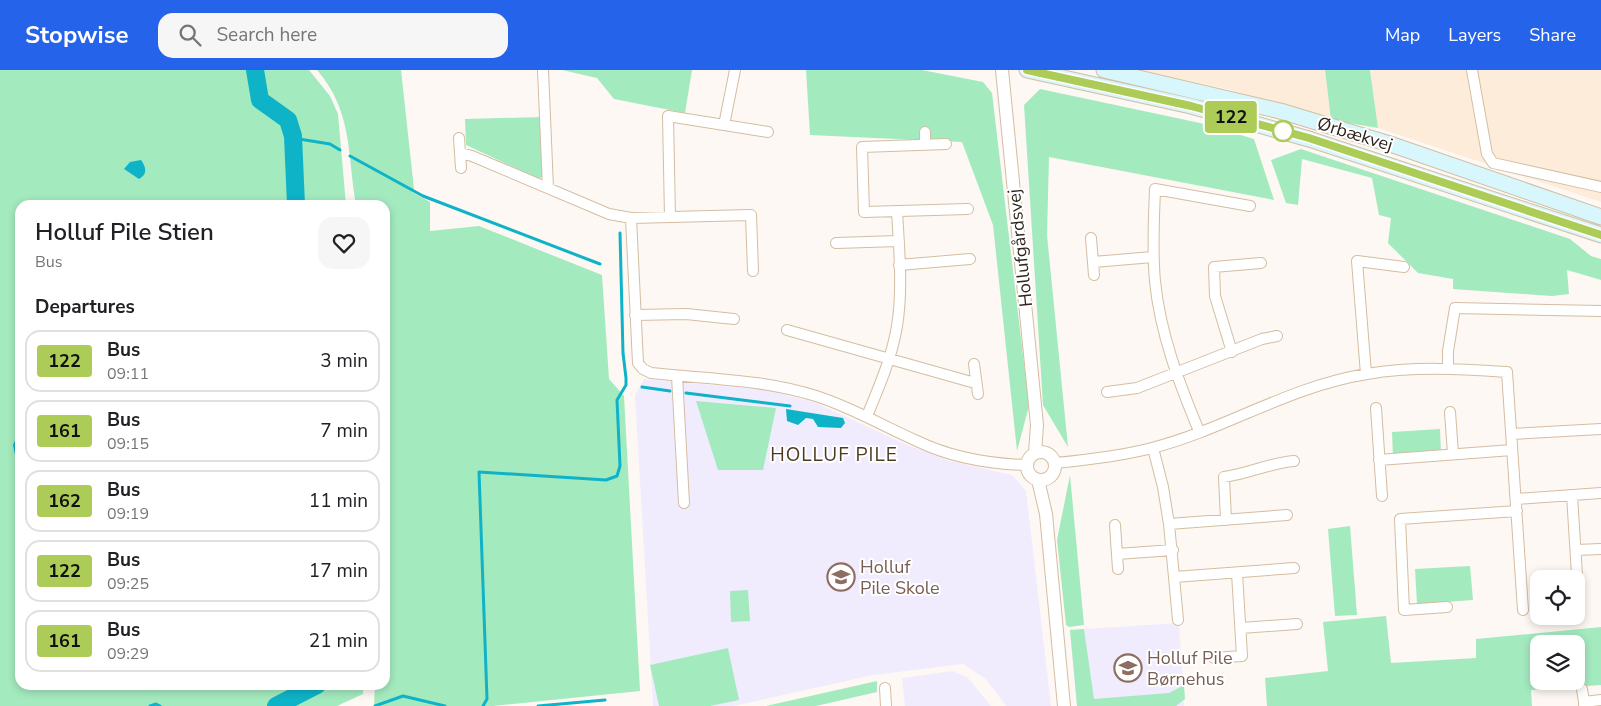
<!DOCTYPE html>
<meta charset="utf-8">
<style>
:root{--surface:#fff;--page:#f6f6f6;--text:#202124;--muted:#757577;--line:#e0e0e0;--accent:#2563eb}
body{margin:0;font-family:"Nunito Sans",sans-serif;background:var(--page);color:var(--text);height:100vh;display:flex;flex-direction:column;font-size:19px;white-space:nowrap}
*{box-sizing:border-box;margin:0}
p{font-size:16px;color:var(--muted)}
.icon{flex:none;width:28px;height:28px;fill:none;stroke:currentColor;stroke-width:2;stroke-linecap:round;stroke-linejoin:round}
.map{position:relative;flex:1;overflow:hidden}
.side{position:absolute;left:15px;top:130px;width:375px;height:490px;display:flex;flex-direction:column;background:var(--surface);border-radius:15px;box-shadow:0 2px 8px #0003}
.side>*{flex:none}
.badge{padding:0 10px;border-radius:4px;font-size:18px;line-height:32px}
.controls{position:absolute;left:1530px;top:500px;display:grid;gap:10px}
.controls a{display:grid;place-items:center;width:55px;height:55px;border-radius:10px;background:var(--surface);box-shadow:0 2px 8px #0003;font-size:25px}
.map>.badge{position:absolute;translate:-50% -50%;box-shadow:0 0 0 2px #fff}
h2{padding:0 20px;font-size:19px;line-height:45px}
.round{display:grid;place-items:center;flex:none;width:52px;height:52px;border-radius:15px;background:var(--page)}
.summary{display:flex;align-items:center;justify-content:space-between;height:85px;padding:0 20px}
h1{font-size:24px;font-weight:600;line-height:38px}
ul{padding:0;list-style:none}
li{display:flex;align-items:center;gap:15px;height:62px;margin:0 10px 8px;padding:0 10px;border:2px solid var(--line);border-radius:15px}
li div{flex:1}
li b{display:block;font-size:19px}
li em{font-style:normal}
li .badge{min-width:55px;font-weight:700;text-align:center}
header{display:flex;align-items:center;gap:30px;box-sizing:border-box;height:70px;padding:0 25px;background:var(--accent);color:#fff}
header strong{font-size:24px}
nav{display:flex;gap:28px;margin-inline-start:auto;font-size:18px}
.search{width:350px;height:45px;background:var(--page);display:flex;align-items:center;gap:12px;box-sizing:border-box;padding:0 18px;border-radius:15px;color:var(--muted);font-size:19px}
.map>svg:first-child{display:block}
</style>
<header>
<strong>Stopwise</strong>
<div class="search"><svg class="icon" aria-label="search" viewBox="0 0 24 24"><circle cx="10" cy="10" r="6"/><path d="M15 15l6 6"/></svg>Search here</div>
<nav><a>Map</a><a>Layers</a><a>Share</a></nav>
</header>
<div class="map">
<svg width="1601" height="636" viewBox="0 0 1601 636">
<rect width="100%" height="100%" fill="#fdf8f3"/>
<path fill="#feecdb" d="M1138 0H1325L1331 50 1227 19Z
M1370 0H1601V132L1378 58Z"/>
<path fill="#f0ecfe" d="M644 309 768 320 816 333 905 374 950 391 1012 405 1026 421 1051 636H1006L986 609 963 594 873 605 734 636H653L635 325Z
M1179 553 1184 636H1077L1070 560Z
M953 601 968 608 991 636H905L902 608Z"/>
<path fill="#a4eabf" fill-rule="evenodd" d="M0 0H309L330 26 338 44 346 135H20V615H363V624L337 636H0Z
M317 0H401L414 119 412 122 430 132V161L479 156 602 205 609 309 624 326 640 621 493 636H374L375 615H385V135H356C347 83 353 42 317 0Z
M562 0H692L685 43 614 29 597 8Z
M806 0H922L983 12 992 23 1029 336 1017 381 993 155 962 72 810 65Z
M1325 0H1370L1378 58 1331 50Z
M1040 19 1200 53 1254 69 1274 130 1049 87 1047 165 1068 377 1043 335 1024 35Z
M542 47 544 105 539 109 466 75 465 49Z
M1301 79 1570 169 1591 186 1601 189V210L1567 200 1569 224 1552 226 1453 219V209L1418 203 1388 173 1391 148 1379 145 1372 108 1302 89 1298 135 1286 133 1271 90Z
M696 331 776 338 763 400H718Z
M1440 359 1441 384 1393 388 1392 362Z
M1070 405 1084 555 1069 557 1066 555 1057 470Z
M1350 456 1357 545 1335 546 1328 459Z
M1470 496 1473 530 1417 534 1415 499Z
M748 520 750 551 731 552 730 521Z
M1386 546 1391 593 1476 588V569L1601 557V615L1531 620 1532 636H1267L1265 608 1328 601 1323 552ZM1539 574H1576V611H1539Z
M1084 559 1094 629 1169 623 1184 615 1185 629 1176 636H1077L1070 560Z
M728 578 739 630 710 636H659L650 595Z
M877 611V622L816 636H766Z"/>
<path fill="#0eb3c7" d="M141 90C146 97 148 104 139 109L124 99 130 92Z
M786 339 843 348 845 353 841 358 818 357 813 349 806 348 798 355 787 351Z
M20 359V394L16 390 13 375Z"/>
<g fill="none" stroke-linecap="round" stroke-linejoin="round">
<path stroke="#0eb3c7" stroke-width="3" d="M293 68 330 74 340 80
M350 86 423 126 600 194
M642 317 670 321
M686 323 790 336
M150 636 156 634 160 636
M375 636 403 626 445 636
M483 636 487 629 479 402 606 410 617 406 620 396 617 330 626 315V308L623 283 620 163
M538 636 605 630"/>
<path stroke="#0eb3c7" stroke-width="18" d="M255 0 260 30 288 50 293 66 296 135
M276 636 317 615"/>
<g stroke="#d4bda2" stroke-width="12">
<path id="minor" d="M543 0 548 118
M1472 0 1487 84 1493 93 1601 117
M724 55 735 0
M925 62V75
M459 68 461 98
M946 74 862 77 864 142 968 139
M461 83 472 86 609 144 631 148 638 293 643 299 651 303C706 309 763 309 816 326 851 337 883 356 917 371 950 387 990 394 1027 395
M670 147 668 46 768 62
M631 148 751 145 753 201
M1091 168 1094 205
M836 173 899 171
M1093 192 1153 187
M899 195 970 189
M635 245 686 244 734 249
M787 260 975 313
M1232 282 1215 226 1214 197 1261 193
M974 294 978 324
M1448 299V281L1455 238 1601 241
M1366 304 1357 191 1404 197
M677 306 684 433
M1107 322 1137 318 1262 269 1277 266
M1376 338 1382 426
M1450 342 1453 384
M867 346C879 317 892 287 897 256 903 219 899 178 897 141
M1199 361C1179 313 1160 263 1155 211 1152 180 1154 149 1155 119L1250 136
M1512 364 1601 359
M1153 378 1163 417 1169 454 1178 550
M1379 390 1512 380
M1055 393C1087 390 1121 386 1152 378 1226 359 1290 316 1367 304 1414 296 1461 299 1507 302L1523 540
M1517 429 1601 423
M1226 450 1224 407C1248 404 1269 393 1294 391
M1169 454 1287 445
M1115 455 1118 499
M1576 480 1601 479
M1117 484 1173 480
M1174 507 1294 498
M1546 508 1577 505 1572 425
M1447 537 1404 540 1400 449 1517 441
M1241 558 1297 554
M1214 588 1242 586 1237 503
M885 618 886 636
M1582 619 1584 632
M1584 636V632L1601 630"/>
</g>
<g stroke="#d4bda2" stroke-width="14">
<path id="tertiary" d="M1002 0 1037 355 1035 383
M1027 396a14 14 0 1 1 28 0a14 14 0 1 1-28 0Z
M1038 410 1046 444 1064 636"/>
</g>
<g stroke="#d4bda2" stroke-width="17">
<path id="secondary" d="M1027 0 1191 36 1309 69 1601 165
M1104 0 1280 41 1393 75 1601 147"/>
</g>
<use href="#minor" stroke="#fff" stroke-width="10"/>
<use href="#tertiary" stroke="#fff" stroke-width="12"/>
<use href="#secondary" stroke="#d7f7fd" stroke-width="15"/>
</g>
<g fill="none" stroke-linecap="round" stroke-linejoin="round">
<g stroke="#fff" stroke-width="11">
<path id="line" d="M1027 0 1191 36 1309 68 1601 165"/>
</g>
<use href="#line" stroke="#adcb57" stroke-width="8"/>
</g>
<defs>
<g id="school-ring" transform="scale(1.4375)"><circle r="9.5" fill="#fff" stroke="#8d6e63" stroke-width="1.5"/><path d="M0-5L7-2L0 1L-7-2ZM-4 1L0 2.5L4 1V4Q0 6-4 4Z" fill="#8d6e63"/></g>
</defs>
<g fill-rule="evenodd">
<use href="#school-ring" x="841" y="507"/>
<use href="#school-ring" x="1128" y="598"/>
</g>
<circle fill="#fff" stroke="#adcb57" stroke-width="2.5" cx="1283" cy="61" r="10"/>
<g text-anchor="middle" stroke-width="4" stroke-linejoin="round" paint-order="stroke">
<g font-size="18" fill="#2e251b" stroke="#fff">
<text transform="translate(1355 64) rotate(17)" y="6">Ørbækvej</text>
<text transform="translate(1020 178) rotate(-96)" y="6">Hollufgårdsvej</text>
</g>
<g font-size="18" fill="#785e54" stroke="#fff" text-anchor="start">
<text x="860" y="503">Holluf<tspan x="860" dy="21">Pile Skole</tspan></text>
<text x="1147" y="594">Holluf Pile<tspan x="1147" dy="21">Børnehus</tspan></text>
</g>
<g font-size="19" letter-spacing="1" fill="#4c3a22" stroke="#fff">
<text x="834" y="391">HOLLUF PILE</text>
</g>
</g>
</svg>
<div class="controls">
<a><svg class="icon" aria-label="locate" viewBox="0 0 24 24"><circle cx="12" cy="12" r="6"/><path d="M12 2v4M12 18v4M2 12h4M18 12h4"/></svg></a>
<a><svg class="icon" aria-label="layers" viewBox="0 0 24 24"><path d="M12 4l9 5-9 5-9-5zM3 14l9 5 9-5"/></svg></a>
</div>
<b class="badge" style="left:1231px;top:47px;background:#adcb57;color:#111">122</b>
<section class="side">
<div class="summary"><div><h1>Holluf Pile Stien</h1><p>Bus</p></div><a class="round"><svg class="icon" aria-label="heart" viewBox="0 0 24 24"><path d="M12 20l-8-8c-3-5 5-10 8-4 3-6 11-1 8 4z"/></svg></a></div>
<h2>Departures</h2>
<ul>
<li><span class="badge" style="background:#adcb57;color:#111">122</span><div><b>Bus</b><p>09:11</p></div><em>3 min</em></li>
<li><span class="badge" style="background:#adcb57;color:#111">161</span><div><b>Bus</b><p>09:15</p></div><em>7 min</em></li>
<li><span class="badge" style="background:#adcb57;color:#111">162</span><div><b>Bus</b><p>09:19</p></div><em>11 min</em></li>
<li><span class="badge" style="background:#adcb57;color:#111">122</span><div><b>Bus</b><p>09:25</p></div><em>17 min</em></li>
<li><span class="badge" style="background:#adcb57;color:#111">161</span><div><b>Bus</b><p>09:29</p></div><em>21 min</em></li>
</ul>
</section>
</div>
